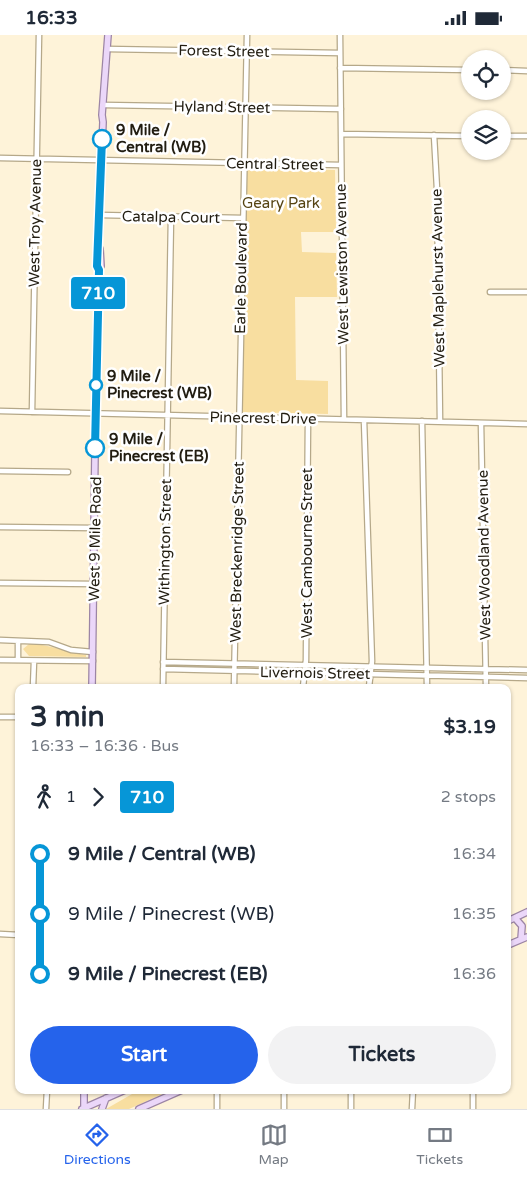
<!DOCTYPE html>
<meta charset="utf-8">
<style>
:root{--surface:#fff;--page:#f2f2f3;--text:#1f2937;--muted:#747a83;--line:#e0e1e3;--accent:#2563eb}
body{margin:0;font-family:"Varela Round",sans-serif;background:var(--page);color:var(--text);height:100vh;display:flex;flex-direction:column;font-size:19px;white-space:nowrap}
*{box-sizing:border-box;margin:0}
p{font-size:16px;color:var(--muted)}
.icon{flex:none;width:28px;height:28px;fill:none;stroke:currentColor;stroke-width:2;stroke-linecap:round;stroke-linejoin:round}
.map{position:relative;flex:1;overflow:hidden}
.details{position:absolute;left:15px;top:649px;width:496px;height:410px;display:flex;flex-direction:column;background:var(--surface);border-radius:10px;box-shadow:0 1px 4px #0004}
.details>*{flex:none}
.badge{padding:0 10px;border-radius:4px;font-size:18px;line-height:32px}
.controls{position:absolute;left:461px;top:15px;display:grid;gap:10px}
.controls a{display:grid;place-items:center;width:50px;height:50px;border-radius:50%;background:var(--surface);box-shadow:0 1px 4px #0004;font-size:25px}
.map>.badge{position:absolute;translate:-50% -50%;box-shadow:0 0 0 2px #fff}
.legs{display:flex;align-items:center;gap:8px;height:55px;padding:0 15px;font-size:16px}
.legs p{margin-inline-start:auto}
.summary{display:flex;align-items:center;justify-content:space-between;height:85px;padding:0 15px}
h1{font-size:28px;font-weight:700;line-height:38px}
.action{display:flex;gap:10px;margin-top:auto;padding:10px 15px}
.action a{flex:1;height:58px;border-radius:30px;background:var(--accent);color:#fff;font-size:20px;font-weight:700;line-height:58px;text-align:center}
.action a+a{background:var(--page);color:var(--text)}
ul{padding:0 15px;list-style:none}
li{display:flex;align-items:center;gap:18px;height:60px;font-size:19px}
li i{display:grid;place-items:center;width:8px;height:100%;margin:0 6px;background:currentColor}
li i::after{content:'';width:12px;height:12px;margin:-6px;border:4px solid;border-radius:50%;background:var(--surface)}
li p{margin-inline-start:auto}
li:first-child i{background:linear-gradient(#0000 50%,currentColor 0)}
li:last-child i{background:linear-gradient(currentColor 50%,#0000 0)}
.status{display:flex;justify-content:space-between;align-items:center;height:35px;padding:0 25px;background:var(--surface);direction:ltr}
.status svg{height:14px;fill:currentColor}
.dock{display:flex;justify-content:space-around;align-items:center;height:70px;border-top:1px solid var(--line);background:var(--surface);font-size:14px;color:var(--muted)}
.dock a{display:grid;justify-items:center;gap:2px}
.dock .current{color:var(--accent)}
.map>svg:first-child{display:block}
</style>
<div class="status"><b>16:33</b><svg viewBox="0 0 49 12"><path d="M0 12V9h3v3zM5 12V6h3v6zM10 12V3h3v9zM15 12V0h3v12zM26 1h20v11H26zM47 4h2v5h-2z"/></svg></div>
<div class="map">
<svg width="527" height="1074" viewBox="0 0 527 1074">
<rect width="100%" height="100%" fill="#fef3d9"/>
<path fill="#f8dea0" d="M246 133 335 135 336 197H301L302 217 336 218 337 262H295L296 345 328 346V379L241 377Z
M29 609C49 609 66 617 86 620V622L29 621 23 614Z
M139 1055H171L129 1074H106Z"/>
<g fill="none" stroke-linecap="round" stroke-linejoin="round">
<g stroke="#b5a889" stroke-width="7">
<path id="minor" d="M340 0 344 384
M107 14 340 18
M340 33 470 35
M502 35 527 36
M104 70 341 74
M341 99 470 101
M434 100 437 154 440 387
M502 101H527
M0 123 341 130
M100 180 243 183
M490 257H527
M0 376 527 389
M32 377 39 0
M364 385 372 626 369 652
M422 386 427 652
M481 388 486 652
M0 436 68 437
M0 492 96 493
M0 548 95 549
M0 605 49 607 71 615 93 617
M0 625 93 626
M18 625V606
M163 627 527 635
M163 634 527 643
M33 652 34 626
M163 652 171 182
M234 652 247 0
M303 652 306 625 308 384
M0 682H19
M0 899 19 900
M46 1074 47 1055
M217 1074V1055
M284 1074V1055
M351 1074V1055
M412 1074 413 1055
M473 1074V1055"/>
</g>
<g stroke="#9c85a5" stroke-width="8">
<path id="major" d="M99 235 101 231 100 214
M92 652C95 464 95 275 103 87L102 80 108 0
M515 883 522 891 521 904
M508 886 527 877
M508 910 527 902
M82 1074 125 1055
M84 1074V1055
M102 1074 106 1063
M139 1074 182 1055"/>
</g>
<use href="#minor" stroke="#fff" stroke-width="4.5"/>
<use href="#major" stroke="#ebd7f9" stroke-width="5.5"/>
</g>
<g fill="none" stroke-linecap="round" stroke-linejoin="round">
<g stroke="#fff" stroke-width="11">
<path id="line-1" d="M95 413 99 235 97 231 102 104"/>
</g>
<use href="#line-1" stroke="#0696d7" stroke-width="8"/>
</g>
<g fill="#fff" stroke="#0696d7" stroke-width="2.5">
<circle cx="102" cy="104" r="9"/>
<circle cx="96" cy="350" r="6"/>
<circle cx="95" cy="413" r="9"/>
</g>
<g text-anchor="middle" stroke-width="5" stroke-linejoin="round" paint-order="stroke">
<g font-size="15" fill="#221d11" stroke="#fff">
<text transform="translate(224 16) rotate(1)" y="5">Forest Street</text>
<text transform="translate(222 72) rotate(1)" y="5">Hyland Street</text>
<text transform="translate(275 129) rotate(1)" y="5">Central Street</text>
<text transform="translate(171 182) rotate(1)" y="5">Catalpa Court</text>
<text transform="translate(35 188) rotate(-89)" y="5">West Troy Avenue</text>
<text transform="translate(342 229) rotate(-91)" y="5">West Lewiston Avenue</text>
<text transform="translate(241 243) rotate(-89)" y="5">Earle Boulevard</text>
<text transform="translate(438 243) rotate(-91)" y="5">West Maplehurst Avenue</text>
<text transform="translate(263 383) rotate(1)" y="5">Pinecrest Drive</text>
<text transform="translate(95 504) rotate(-89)" y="5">West 9 Mile Road</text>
<text transform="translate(165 507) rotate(-89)" y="5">Withington Street</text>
<text transform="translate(237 517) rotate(-89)" y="5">West Breckenridge Street</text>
<text transform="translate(307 518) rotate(-90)" y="5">West Cambourne Street</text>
<text transform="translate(484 520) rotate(-91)" y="5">West Woodland Avenue</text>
<text transform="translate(315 638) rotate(1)" y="5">Livernois Street</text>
</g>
<g font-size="15" font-weight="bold" fill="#221d11" stroke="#fff" text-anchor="start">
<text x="116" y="100">9 Mile /<tspan x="116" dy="17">Central (WB)</tspan></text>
<text x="107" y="346">9 Mile /<tspan x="107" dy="17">Pinecrest (WB)</tspan></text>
<text x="109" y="409">9 Mile /<tspan x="109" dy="17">Pinecrest (EB)</tspan></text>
</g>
<g font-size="15" fill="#564413" stroke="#fff">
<text x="281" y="173">Geary Park</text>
</g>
</g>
</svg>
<div class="controls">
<a><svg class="icon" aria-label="locate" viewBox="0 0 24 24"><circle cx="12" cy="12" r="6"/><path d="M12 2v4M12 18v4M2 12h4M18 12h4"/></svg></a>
<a><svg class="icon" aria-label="layers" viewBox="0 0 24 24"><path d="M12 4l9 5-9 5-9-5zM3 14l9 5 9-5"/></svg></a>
</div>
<b class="badge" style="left:98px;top:258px;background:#0696d7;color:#fff">710</b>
<section class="details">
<div class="summary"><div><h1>3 min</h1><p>16:33 – 16:36 · Bus</p></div><b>$3.19</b></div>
<div class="legs"><svg class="icon" aria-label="walk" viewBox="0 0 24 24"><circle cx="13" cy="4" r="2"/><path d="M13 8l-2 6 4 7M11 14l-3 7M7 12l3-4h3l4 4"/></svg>1<svg class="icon" aria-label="forward" viewBox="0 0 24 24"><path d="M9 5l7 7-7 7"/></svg><b class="badge" style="background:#0696d7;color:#fff">710</b><p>2 stops</p></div>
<ul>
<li><i style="color:#0696d7"></i><b>9 Mile / Central (WB)</b><p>16:34</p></li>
<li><i style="color:#0696d7"></i><span>9 Mile / Pinecrest (WB)</span><p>16:35</p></li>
<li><i style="color:#0696d7"></i><b>9 Mile / Pinecrest (EB)</b><p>16:36</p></li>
</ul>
<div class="action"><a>Start</a><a>Tickets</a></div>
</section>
</div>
<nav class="dock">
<a class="current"><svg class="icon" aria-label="directions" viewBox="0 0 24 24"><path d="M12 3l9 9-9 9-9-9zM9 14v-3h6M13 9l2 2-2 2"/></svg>Directions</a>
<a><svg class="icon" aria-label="map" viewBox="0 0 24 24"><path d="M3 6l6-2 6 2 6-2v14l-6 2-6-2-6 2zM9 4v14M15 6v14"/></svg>Map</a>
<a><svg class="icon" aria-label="tickets" viewBox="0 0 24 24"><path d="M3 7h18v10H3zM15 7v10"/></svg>Tickets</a>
</nav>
